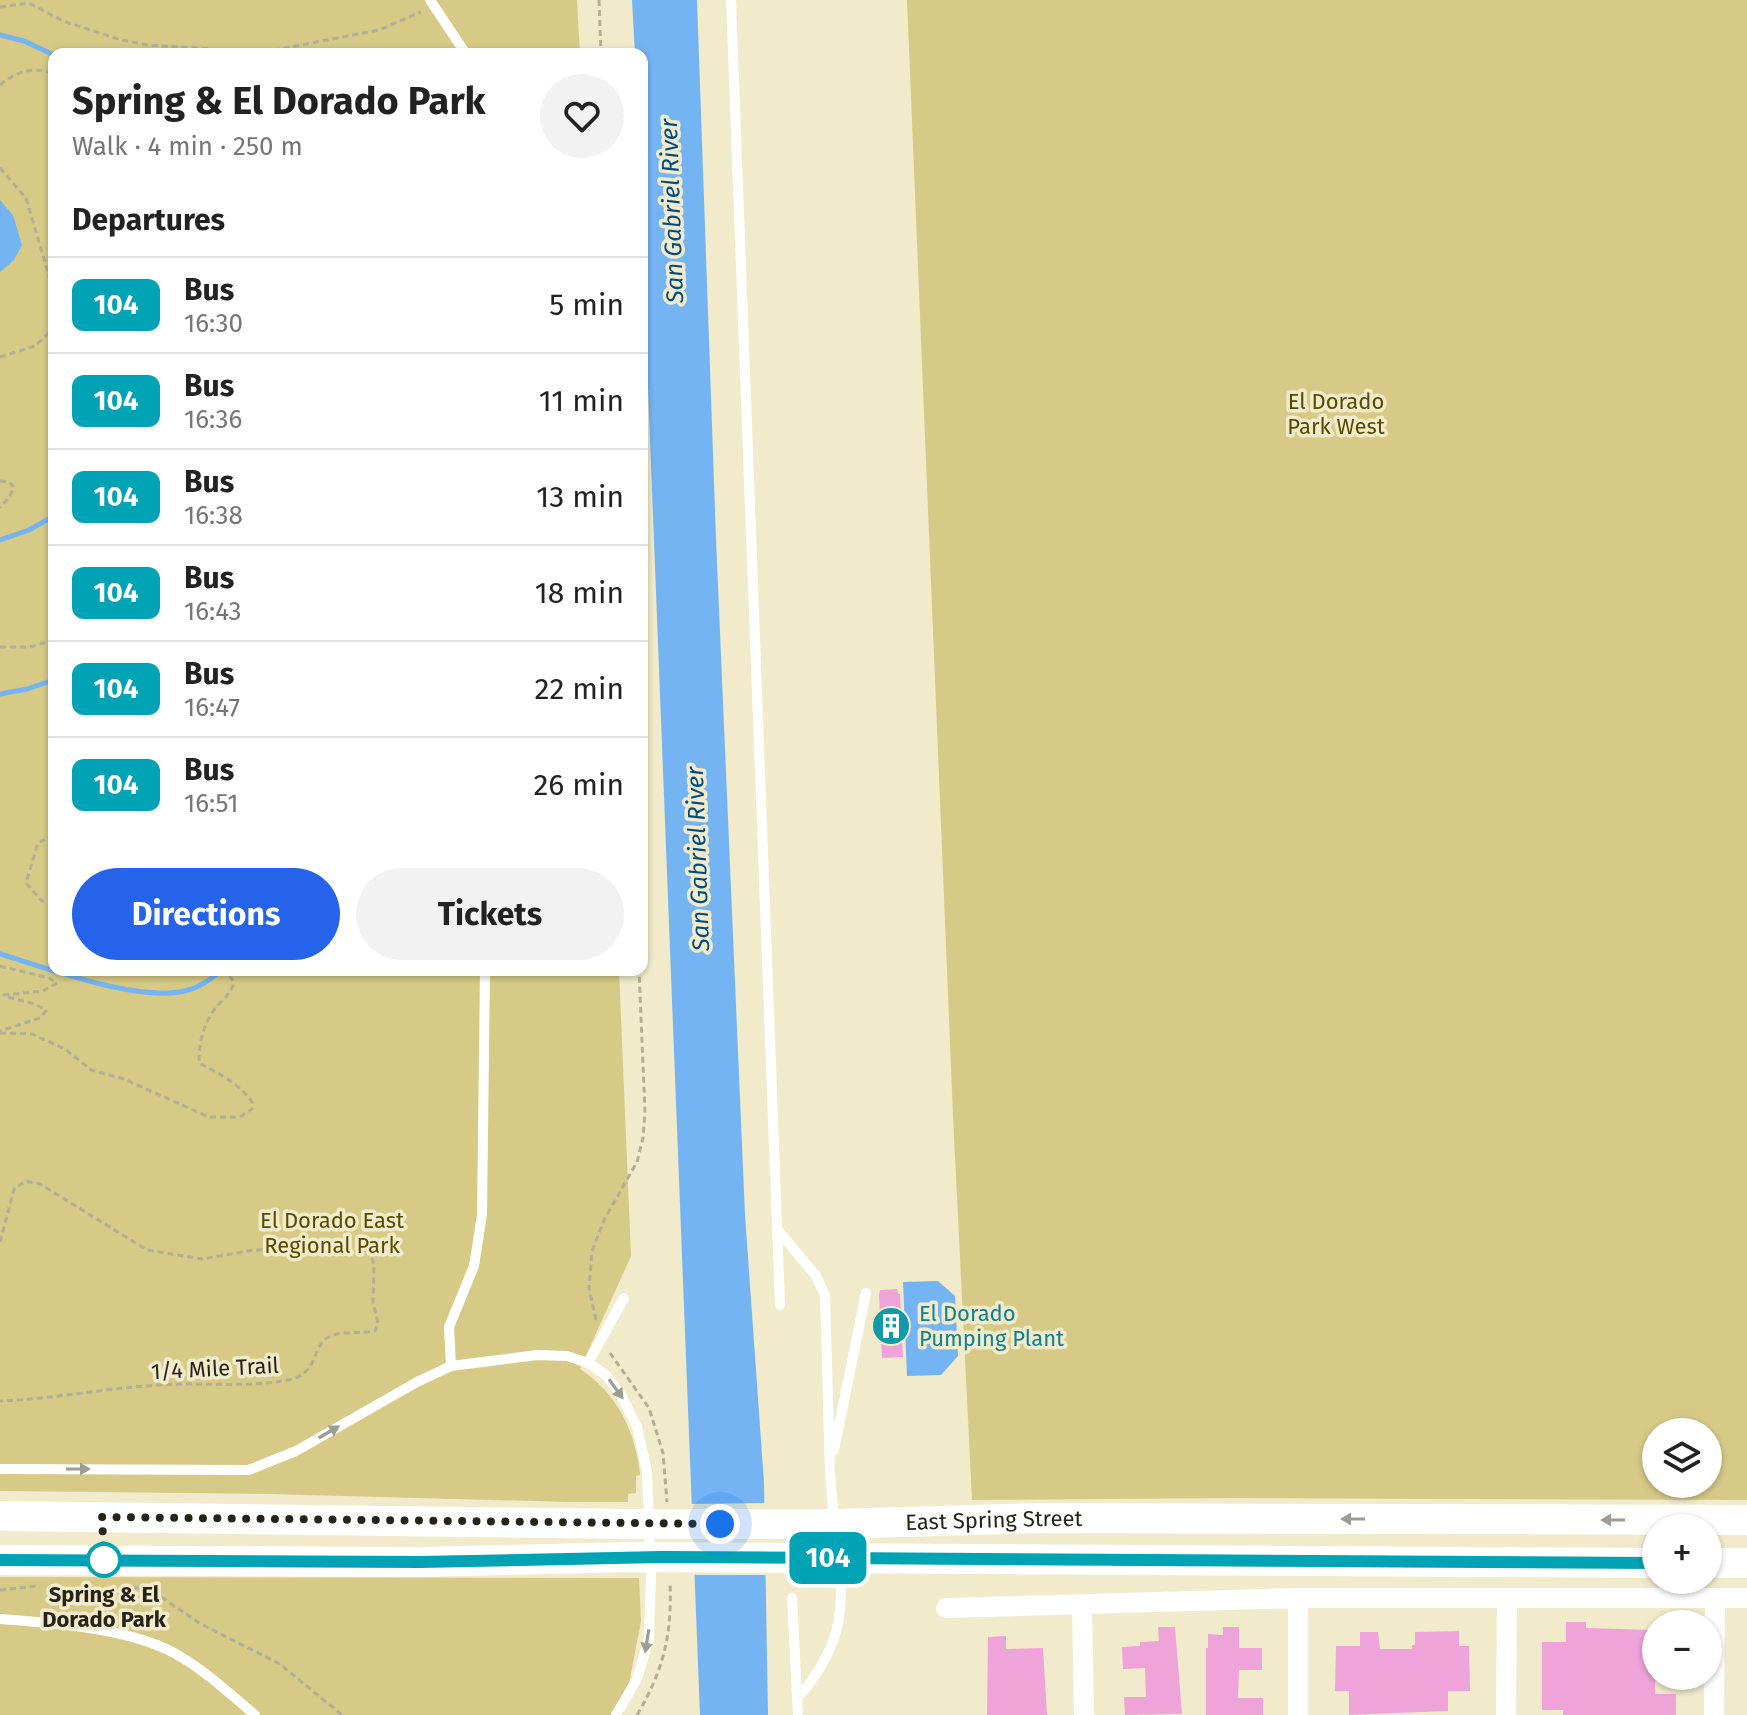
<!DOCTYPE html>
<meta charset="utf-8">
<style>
:root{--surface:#fff;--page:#f2f2f2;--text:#222;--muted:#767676;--line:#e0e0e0;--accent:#2563eb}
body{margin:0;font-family:"Fira Sans",sans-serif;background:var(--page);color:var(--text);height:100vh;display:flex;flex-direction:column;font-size:30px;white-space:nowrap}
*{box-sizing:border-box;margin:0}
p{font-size:26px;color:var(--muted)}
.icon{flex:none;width:44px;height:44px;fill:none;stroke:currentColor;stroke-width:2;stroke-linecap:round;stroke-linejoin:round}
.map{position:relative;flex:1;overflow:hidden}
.details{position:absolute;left:48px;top:48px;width:600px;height:928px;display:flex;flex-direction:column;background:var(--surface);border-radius:16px;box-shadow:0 2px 6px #0004}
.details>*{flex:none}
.badge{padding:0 16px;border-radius:12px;font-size:28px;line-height:52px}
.tools{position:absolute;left:1642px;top:1418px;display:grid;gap:16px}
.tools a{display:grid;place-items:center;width:80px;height:80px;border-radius:50%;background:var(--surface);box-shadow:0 2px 6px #0004;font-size:40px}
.you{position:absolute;width:40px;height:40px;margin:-20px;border:6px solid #fff;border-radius:50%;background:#1a73e8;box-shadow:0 0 0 12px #1a73e833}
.map>.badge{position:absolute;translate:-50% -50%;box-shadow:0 0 0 4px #fff}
h2{padding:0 24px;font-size:30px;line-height:72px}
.round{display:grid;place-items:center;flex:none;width:84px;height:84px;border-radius:42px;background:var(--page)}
.headline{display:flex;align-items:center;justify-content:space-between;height:136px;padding:0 24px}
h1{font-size:38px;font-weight:700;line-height:60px}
.primary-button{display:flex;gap:16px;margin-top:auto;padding:16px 24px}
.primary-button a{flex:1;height:92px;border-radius:48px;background:var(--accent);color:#fff;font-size:32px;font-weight:700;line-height:92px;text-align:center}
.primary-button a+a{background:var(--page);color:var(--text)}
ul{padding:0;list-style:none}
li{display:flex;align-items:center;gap:24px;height:96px;padding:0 24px;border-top:2px solid var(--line)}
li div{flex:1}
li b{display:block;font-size:30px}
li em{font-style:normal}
li .badge{min-width:88px;font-weight:700;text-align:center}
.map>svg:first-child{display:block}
</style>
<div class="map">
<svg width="1747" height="1715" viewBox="0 0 1747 1715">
<rect width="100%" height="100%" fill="#f1ebcb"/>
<path fill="#d6ca86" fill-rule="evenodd" d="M0 0H577L580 54H54V970H619L631 1256 580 1369C617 1393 636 1432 640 1475L636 1476V1493L628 1494V1502H569L269 1494 0 1491Z
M907 0H1747V1500L1237 1498 972 1500 953 1116ZM1656 1432H1708V1484H1656Z
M0 1577 639 1578 641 1621 623 1715H0Z"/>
<path fill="#74b4f2" d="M632 0H697L716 539 745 1215 764 1483 768 1715H700L642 235V54H635Z
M0 200 13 215 22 245 14 260 0 272Z
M938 1281 955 1296 958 1356 941 1375 907 1376 903 1282Z"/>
<path fill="#f1ebcb" d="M769 1503V1575H691L688 1504Z"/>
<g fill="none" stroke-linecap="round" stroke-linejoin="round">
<path stroke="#74b4f2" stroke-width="5" d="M0 35 24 41 54 55
M0 540 29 530 54 516
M0 694 27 689 54 680
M0 954C47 968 137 1002 184 991 200 988 210 979 222 970"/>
</g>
<path fill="#efa4d9" d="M897 1289 898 1294H900L903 1357 882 1358 879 1295 880 1290Z
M1566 1622H1586V1628L1653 1630V1644H1656L1655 1694H1676V1715H1563V1710H1542V1642H1566Z
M1158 1627H1175L1182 1714 1125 1715 1124 1697H1146L1145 1668 1123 1669 1122 1647 1140 1646V1642L1159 1641Z
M1223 1627H1239V1648H1262V1670H1239L1238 1698H1263V1715H1206V1648H1208V1634L1223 1635Z
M1459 1631V1646H1469L1470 1691H1448V1711L1349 1715V1691H1335L1336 1646H1360V1632H1378L1380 1649H1412V1645H1415V1632Z
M1006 1636V1649L1043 1648 1047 1715H987L988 1637Z"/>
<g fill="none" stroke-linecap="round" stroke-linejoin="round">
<path stroke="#b3ae94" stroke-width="3" stroke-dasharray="6 4" stroke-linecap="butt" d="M599 0 601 54
M0 7 29 3 63 21 121 40 148 45 210 49 228 54
M254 54 379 30 421 12
M0 85C17 71 33 66 54 74
M0 168 26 198 54 293
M0 357 35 346 48 334 54 318
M0 481 9 482 14 487 10 496 0 508
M0 647H30L54 640
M54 835 38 843 26 883 42 901 54 903
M0 966 49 978 57 983 43 991 4 995C18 1002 36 1001 46 1011L40 1018 0 1031
M0 1033 32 1034 65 1049 91 1070 124 1079 209 1117H240L252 1109V1102C240 1084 218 1073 199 1063 199 1045 202 1029 212 1013 219 1001 231 996 234 982L225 970
M0 1242 14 1189 26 1181 40 1184 147 1250 202 1259 254 1250 362 1248 370 1254 374 1264 373 1302 378 1323 375 1331C361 1334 339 1330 327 1338 312 1347 318 1375 288 1380 245 1388 202 1382 159 1385 106 1388 54 1399 0 1401
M596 1320 589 1288 592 1251 604 1220 637 1162 643 1138 645 1112 639 970
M610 1353 649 1408 663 1453 667 1502
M124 1586 151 1590 201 1624 280 1664 342 1715
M0 1590 37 1586
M637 1715C664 1669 672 1635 670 1582"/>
<path stroke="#fff" stroke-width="10" d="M430 0 466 54
M731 0 780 1305
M777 1229 816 1276 825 1295 830 1472 834 1522
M588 1363 624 1298
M451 1366 449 1327 474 1266 482 1215 485 970
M834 1450 866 1293
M0 1469 249 1470 296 1451 417 1382 451 1366 537 1355 567 1356 588 1363 606 1375 621 1395 637 1427 647 1471 651 1574 649 1638 637 1679 616 1715
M792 1598 798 1715
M0 1619C54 1623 135 1628 181 1657 208 1673 231 1695 255 1715
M798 1696C808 1688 814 1677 821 1666 844 1627 841 1603 841 1560"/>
<path stroke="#fff" stroke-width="20" d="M1082 1605 1084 1715
M946 1608 1298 1598H1747
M1298 1715V1598
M1506 1715 1507 1598
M1714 1715 1715 1598"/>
<g stroke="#fff" stroke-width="30">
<path id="s1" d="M0 1516 630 1524H834L1041 1518 1747 1520"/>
<path d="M0 1560 420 1562 631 1557 811 1558 1656 1563"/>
<path d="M1708 1563H1747"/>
</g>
</g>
<defs><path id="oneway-solid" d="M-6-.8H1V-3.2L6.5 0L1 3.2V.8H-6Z" transform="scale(2)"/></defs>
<g fill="#9d9c97">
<use href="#oneway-solid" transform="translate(616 1389) rotate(54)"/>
<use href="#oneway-solid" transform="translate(329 1432) rotate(-30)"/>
<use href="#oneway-solid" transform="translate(78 1469)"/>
<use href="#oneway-solid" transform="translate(1353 1519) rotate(-180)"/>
<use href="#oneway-solid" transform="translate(1613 1520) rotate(-180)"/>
<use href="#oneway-solid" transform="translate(647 1641) rotate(99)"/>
</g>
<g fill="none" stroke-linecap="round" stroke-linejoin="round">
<g stroke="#fff" stroke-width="18">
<path id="line" d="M0 1560 420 1562 661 1557 1656 1563"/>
</g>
<use href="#line" stroke="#00a3b4" stroke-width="12"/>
<path stroke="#262318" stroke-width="8" stroke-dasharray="0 14.4" d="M104 1560 102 1517 720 1524"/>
</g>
<defs>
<g id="building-disc" transform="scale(2)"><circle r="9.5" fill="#0f9aa8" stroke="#f1ebcb"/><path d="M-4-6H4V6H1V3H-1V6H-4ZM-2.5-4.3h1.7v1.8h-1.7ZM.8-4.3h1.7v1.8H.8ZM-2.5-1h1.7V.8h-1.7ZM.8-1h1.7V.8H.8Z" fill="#fff"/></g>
</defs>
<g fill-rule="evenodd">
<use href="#building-disc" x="891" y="1326"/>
</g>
<circle fill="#fff" stroke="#00a3b4" stroke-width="4" cx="104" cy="1560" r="16"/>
<g text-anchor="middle" stroke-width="7" stroke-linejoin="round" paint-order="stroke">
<g font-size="22" fill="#574b01" stroke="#f1ebcb">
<text x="1336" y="409">El Dorado<tspan x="1336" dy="25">Park West</tspan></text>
<text x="332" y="1228">El Dorado East<tspan x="332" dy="25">Regional Park</tspan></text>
</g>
<g font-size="22" fill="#0d838f" stroke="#f1ebcb" text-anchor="start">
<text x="919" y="1321">El Dorado<tspan x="919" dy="25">Pumping Plant</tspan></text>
</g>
<g font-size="22" fill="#262318" stroke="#f1ebcb">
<text transform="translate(215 1368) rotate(-3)" y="8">1/4 Mile Trail</text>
<text dy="8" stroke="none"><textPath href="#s1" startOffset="994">East Spring Street</textPath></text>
</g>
<g font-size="22" font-weight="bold" fill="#262318" stroke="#f1ebcb">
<text x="104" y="1602">Spring &amp; El<tspan x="104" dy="25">Dorado Park</tspan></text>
</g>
<g font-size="24" font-style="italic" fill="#004c83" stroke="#f1ebcb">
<text transform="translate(672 211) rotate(-92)" y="8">San Gabriel River</text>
<text transform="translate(698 859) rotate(-92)" y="8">San Gabriel River</text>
</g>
</g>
</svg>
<div class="tools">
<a><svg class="icon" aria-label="layers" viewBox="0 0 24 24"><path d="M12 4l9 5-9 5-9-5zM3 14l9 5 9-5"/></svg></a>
<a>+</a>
<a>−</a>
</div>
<div class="you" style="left:720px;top:1524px"></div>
<b class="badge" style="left:828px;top:1558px;background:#00a3b4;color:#fff">104</b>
<section class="details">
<div class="headline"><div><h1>Spring &amp; El Dorado Park</h1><p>Walk · 4 min · 250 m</p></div><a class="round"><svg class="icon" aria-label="heart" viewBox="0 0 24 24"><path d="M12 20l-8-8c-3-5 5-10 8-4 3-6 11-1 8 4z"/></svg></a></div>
<h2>Departures</h2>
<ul>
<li><span class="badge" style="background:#00a3b4;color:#fff">104</span><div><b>Bus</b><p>16:30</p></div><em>5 min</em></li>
<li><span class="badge" style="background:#00a3b4;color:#fff">104</span><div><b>Bus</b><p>16:36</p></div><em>11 min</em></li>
<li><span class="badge" style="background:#00a3b4;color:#fff">104</span><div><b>Bus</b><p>16:38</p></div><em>13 min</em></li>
<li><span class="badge" style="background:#00a3b4;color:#fff">104</span><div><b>Bus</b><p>16:43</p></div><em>18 min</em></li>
<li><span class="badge" style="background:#00a3b4;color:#fff">104</span><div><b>Bus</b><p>16:47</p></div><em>22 min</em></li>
<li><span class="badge" style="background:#00a3b4;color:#fff">104</span><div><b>Bus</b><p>16:51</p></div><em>26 min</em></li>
</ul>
<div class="primary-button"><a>Directions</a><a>Tickets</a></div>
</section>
</div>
